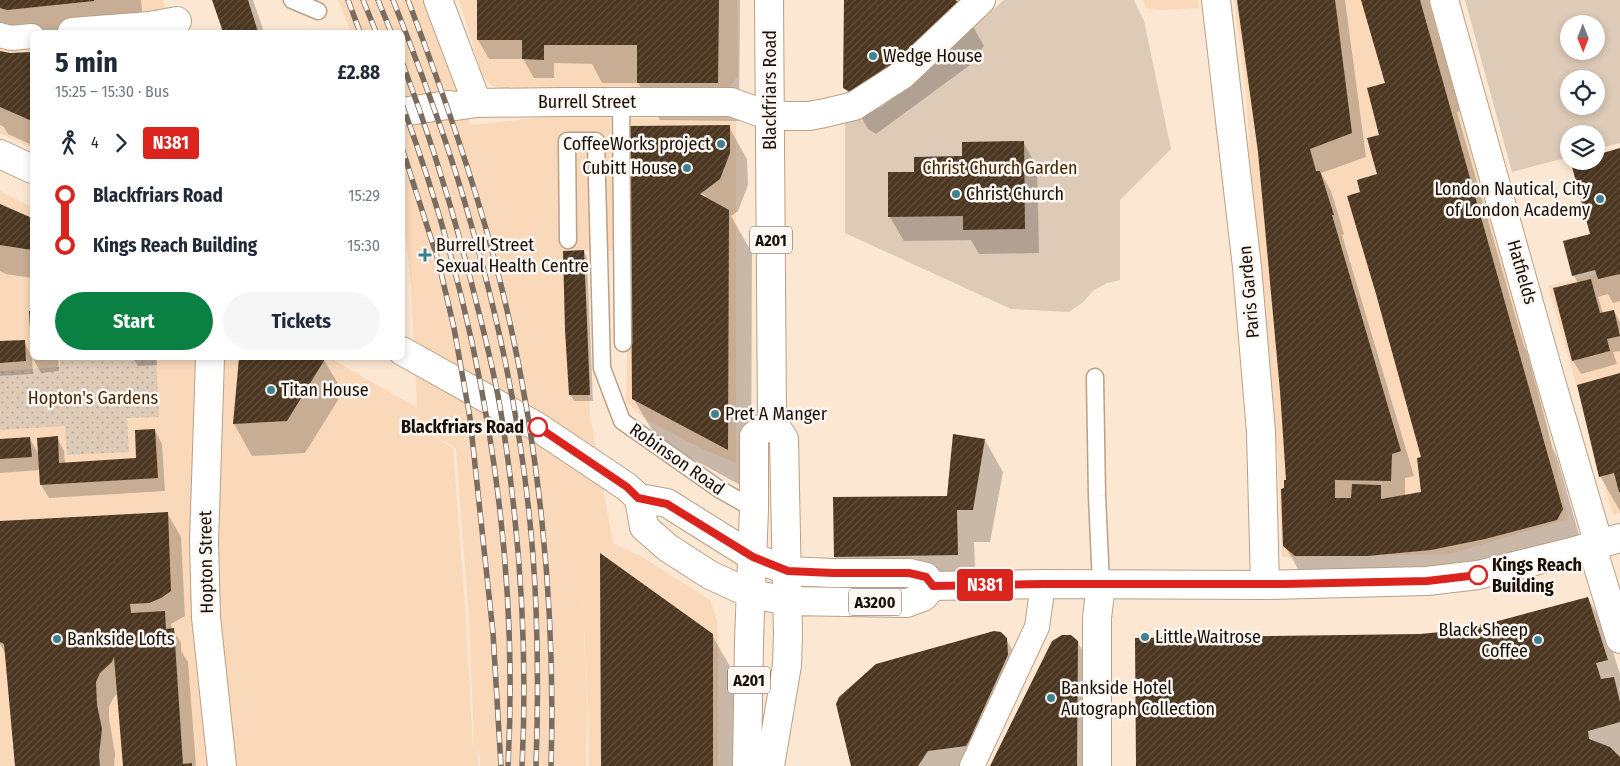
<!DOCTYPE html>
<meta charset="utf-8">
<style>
:root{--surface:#fff;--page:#f6f6f7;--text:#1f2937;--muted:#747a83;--accent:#0b8043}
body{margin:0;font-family:"Fira Sans Condensed",sans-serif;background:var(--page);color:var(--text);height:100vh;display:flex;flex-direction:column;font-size:19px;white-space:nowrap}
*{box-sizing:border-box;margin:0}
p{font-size:16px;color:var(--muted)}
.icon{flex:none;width:28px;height:28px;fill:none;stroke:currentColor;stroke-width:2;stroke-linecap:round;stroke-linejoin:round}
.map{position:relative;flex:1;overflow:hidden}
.side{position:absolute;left:30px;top:30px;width:375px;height:330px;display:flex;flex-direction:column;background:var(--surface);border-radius:8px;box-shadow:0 2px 8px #0003}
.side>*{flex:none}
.badge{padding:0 10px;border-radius:4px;font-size:18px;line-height:32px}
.needle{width:32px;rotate:179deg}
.fabs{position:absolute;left:1560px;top:15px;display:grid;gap:10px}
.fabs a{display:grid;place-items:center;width:45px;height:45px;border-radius:50%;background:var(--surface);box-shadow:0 2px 8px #0003;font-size:25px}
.map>.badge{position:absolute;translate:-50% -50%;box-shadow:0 0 0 2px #fff}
.legs{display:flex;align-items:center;gap:8px;height:55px;padding:0 25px;font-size:16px}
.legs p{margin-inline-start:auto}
.summary{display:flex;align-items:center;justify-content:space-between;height:85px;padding:0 25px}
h1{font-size:28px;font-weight:700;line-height:38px}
.button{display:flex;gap:10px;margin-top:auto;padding:10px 25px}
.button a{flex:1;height:58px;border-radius:30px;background:var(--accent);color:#fff;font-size:20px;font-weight:700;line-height:58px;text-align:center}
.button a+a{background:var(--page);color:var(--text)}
ul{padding:0 25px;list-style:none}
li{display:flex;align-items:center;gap:18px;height:50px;font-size:19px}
li i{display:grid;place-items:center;width:8px;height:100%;margin:0 6px;background:currentColor}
li i::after{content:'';width:12px;height:12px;margin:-6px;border:4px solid;border-radius:50%;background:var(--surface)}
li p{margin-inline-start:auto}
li:first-child i{background:linear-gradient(#0000 50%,currentColor 0)}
li:last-child i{background:linear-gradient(currentColor 50%,#0000 0)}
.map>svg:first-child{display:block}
</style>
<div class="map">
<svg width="1620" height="766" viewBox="0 0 1620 766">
<defs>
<pattern id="garden-dots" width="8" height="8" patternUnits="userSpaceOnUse" patternTransform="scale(1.25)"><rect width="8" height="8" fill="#ddcab7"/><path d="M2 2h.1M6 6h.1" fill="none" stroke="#bdac9c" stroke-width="1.8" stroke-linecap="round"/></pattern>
<pattern id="building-hatch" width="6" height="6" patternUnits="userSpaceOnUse" patternTransform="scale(1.25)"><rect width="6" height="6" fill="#4b3620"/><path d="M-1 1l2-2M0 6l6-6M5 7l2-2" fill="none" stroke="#61503e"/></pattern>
</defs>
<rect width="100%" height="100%" fill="#fce7d2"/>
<path fill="#f9d9b9" d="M0 0H163L171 32H32V148L0 133Z
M338 0H423L471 125 562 115 610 116 616 251H584L590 416 613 543 642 557 710 600 717 620 718 641V766H589L588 711 582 585 587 712 586 766H480L479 749 474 747 469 620 456 449 422 426 418 415 420 427 453 448 466 620 473 747 478 749V766H0V191L32 207V358H330L417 408 411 286 402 204V32H351Z
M459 0H737L738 76 724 93 506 90 492 86 482 75Z
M1143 0H1198L1199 8 1160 10 1146 8Z
M1234 0H1427L1520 302 1568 519 1450 554 1282 557 1278 455 1263 346 1245 81Z
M631 118 736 120V463L702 449 645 419 626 402Z
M1620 267V513L1613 515 1548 286Z"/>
<path fill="#ddcab7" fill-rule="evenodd" d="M1004 0H1134L1144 21 1171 149 1120 200V280L1107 283 1094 290 1082 303 1069 312 1011 309 845 233V123L882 107Z
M1465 0H1620V143L1596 149V134H1569V157L1512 172ZM1569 24H1596V51H1569ZM1569 79H1596V106H1569Z"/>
<path fill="url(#garden-dots)" d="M60 358H122L123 360 156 358 159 417 127 418 129 452 67 455 65 426 0 430V371L60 367Z"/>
<path fill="#0003" fill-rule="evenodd" d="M0 0H141L144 32H32L0 39Z
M213 0H253L264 32H224Z
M478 0H740L739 121 660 120 638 83H602L592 64 554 63V78H534L523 59H489L478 40Z
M845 0H989L970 21 984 46 970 65 876 134 868 129 845 88Z
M1238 0H1345L1366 157 1321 173 1331 191 1344 234 1342 235 1414 476 1405 478V496L1422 493 1423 458 1362 193 1378 175 1381 135 1387 90 1362 0H1429L1460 111 1457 112 1524 346 1527 352 1553 449 1557 457 1581 542 1503 570 1303 578 1285 546 1288 481 1271 269 1259 152Z
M0 52 10 55 32 53V145L8 134 4 127 0 125Z
M729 127 747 159 748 185 738 211 731 216 752 253 751 491 658 440 633 398 631 128ZM648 166 706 196 705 198Z
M1023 142 1037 167 1039 253 979 254 971 240 904 241 890 217 916 173Z
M1620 150V301L1613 303 1608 294 1598 297 1603 314 1614 311 1620 322V351L1613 352 1617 364 1581 374 1573 361 1578 283 1574 276 1565 242 1591 235 1596 161Z
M0 205 32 220V280V278L6 274 0 271Z
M584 251 587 258 593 401H574L570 394Z
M30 312H32V350Z
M24 341 32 358H58L59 371 41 373 32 357 33 374 0 376V342Z
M133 358H157V365L138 366Z
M240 358H320L324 360 343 392 305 453 252 456 234 424Z
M1620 374V511L1600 476Z
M155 430 162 444 165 491 49 498 41 485 40 470 0 473V440L30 439 39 455 57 438 64 451 65 464 138 460Z
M985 440 1003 472 990 542H974L976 587H906L899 575 846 576 835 557 949 497Z
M167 513 181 537 185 616 171 624 172 630H173L181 643V651L188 662 196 766H124L118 693 114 697 109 707V718L115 754 114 766H16L7 656 0 644V523Z
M1588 598 1606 630 1620 674V766H1137L1420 635 1451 632 1502 621Z
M712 635 736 677V766H602Z
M1006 639 1020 663 983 766H853Z
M1077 641 1096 674 1095 766H991Z"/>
<path fill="url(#building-hatch)" d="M0 0H94V1L7 10 0 8Z
M212 0H248L258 32H223Z
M477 0H719L718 83H637V45H544V60L522 59V40H477Z
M844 0H955L961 4 947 24 852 93 843 88Z
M1237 0H1335L1352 133 1310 149 1316 171H1320L1334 215H1332L1401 451 1392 454 1391 481 1335 480V498H1351L1352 484 1381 485V499L1421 492 1417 458 1421 457 1376 294 1347 196 1360 192 1357 180 1377 174 1367 138 1379 135 1367 88 1385 83 1361 0H1420L1563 509 1557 520 1485 539 1431 550 1367 556H1295L1283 546 1281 489 1284 488V480H1286L1280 391 1258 152Z
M0 51 10 53 32 52V121L0 107Z
M730 125V153L720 179 700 194 729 210 728 450 632 399 630 126Z
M1024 141 1025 229 963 230V216L888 217V172H914V157L962 156V142Z
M1620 148V274L1598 279 1595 270 1572 276 1563 241 1590 234 1571 163 1576 161H1596V155Z
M0 204 32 218V250L0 245Z
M32 250V273H31L30 255Z
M584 250 590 395H569L565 330 563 251Z
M1591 279 1600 313 1614 310 1620 336 1607 339 1610 351 1572 361 1553 288Z
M29 311H32V346H31Z
M25 340 26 361 0 363V341Z
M239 358H323L325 359 287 421 233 424Z
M1620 373V492H1619L1614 473 1599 477 1577 385Z
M155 429 158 478 40 485 37 438 58 436 59 463 136 458 135 430Z
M953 434 985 439 973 510H957L958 555 834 557 833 497 947 496Z
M30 437 32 457 0 459V439Z
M168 512 171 591 161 598 149 603 130 604 131 613 165 611 166 629 174 628 183 764 192 763V766H123L114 657 112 662 100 673 96 682 97 705 102 729 99 755 100 766H15L4 644 0 642V521Z
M600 553 713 634V766H601Z
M1588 597 1608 660 1596 663 1601 679 1614 677 1620 702V722L1588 731 1589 739 1610 747 1620 757V766H1136L1135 638 1420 634 1451 631 1502 620Z
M994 631 1001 632 1007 638 1008 655 969 741 966 746 928 751 918 766H851L836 704 839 697 876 664Z
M1062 635H1071L1078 641 1077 766H990L1052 641Z"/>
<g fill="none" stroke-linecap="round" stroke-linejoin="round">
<g stroke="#b9a087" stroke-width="19">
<path id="service" d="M292 0 318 11
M621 102 623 343
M568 240 567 141H596L602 368 622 421 719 489 754 509
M1095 377 1097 496 1101 584"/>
</g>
<g stroke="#b9a087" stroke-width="26">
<path id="pedestrian" d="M0 35 11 38 32 36
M972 766 1037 627 1043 584"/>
</g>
<g stroke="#b9a087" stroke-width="30">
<path id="minor" d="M438 0 477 103
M1216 0 1247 267 1261 432 1265 585
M1444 0 1550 378 1599 545
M72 32 150 26 177 21
M402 112 447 105 456 106 477 103 563 102H731L770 116H809L825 113 854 106 902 75 981 0
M210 358 204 542 206 617 222 766
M1592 547 1620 639
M1097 766V618L1101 584"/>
</g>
<g stroke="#b9a087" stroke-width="30">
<path id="primary" d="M769 0 772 421 784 439 788 634 787 665 770 766
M0 154 32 169
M402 351 536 426 627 487 639 498 667 503 753 557 788 571 833 573H909L926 577 933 586
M639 498 644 527 668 548 710 575 751 594 788 601 907 603 923 597 933 586 1043 584 1265 585 1427 581 1478 575 1575 551 1620 538
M747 766 749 641 754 509V436L772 421"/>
</g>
<use href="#service" stroke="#fff" stroke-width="16"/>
<use href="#pedestrian" stroke="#fff" stroke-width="24"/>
<use href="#minor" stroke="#fff" stroke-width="28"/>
<use href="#primary" stroke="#fff" stroke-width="28"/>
<g stroke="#7a6c5e" stroke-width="5.5">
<path id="rail" d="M348 0 360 32
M363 0 376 32
M378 0 391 32
M393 0C422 74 450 148 471 224 507 348 531 479 536 608 538 661 538 713 536 766
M408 0C443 93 476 185 500 281 539 436 556 607 551 766
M402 62C432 141 456 220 476 301 486 340 496 379 502 419 520 534 528 650 522 766
M402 104C480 315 520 542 508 766
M402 148 438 260 454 328 470 418 493 633 501 766"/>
</g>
<use href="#rail" stroke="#fcf7f2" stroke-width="4" stroke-dasharray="11" stroke-linecap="butt"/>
</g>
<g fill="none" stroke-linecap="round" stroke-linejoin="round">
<g stroke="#fff" stroke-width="11">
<path id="line-1" d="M538 427 627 487 638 498 667 504 753 557 788 571 833 573H909L926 577 933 586 1043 584H1284L1427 581 1478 575"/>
</g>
<use href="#line-1" stroke="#dc241f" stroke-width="8"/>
</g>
<g fill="#3d8090" stroke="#fcf7f2" stroke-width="2">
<circle cx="873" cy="56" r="5"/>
<circle cx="721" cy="144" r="5"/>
<circle cx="687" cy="168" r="5"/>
<circle cx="956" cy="194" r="5"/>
<circle cx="1600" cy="199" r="5"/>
<path d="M422.5 247.5h5v5h5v5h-5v5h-5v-5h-5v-5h5z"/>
<circle cx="271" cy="390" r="5"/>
<circle cx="715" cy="414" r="5"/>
<circle cx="1145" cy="637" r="5"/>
<circle cx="57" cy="639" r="5"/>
<circle cx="1538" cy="640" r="5"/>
<circle cx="1051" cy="698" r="5"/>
</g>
<g fill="#fff" stroke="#dc241f" stroke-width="2.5">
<circle cx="538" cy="427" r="9"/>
<circle cx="1478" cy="575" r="9"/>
</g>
<g text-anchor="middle" stroke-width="5" stroke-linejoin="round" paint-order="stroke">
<g fill="#fcf7f2" stroke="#5c554e" stroke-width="1">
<rect x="750" y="226.5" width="42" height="27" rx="4"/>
<rect x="849" y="588.5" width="52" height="27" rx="4"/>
<rect x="728" y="666.5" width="42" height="27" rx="4"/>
</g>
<g font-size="16" font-weight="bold" fill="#180f07">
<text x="771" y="246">A201</text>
<text x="875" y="608">A3200</text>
<text x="749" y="686">A201</text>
</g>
<g font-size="18" fill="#180f07" stroke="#fcf7f2" text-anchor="start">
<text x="883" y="62">Wedge House</text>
<text x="711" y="150" text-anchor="end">CoffeeWorks project</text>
<text x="677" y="174" text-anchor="end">Cubitt House</text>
<text x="1590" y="195" text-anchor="end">London Nautical, City<tspan x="1590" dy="21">of London Academy</tspan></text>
<text x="966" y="200">Christ Church</text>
<text x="436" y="251">Burrell Street<tspan x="436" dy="21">Sexual Health Centre</tspan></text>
<text x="281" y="396">Titan House</text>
<text x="725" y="420">Pret A Manger</text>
<text x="1528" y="636" text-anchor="end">Black Sheep<tspan x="1528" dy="21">Coffee</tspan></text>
<text x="1155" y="643">Little Waitrose</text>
<text x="67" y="645">Bankside Lofts</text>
<text x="1061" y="694">Bankside Hotel<tspan x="1061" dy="21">Autograph Collection</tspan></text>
</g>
<g font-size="18" fill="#180f07" stroke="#fcf7f2">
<text transform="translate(770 90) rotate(-90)" y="6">Blackfriars Road</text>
<text x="587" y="108">Burrell Street</text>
<text transform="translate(1522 272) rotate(74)" y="6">Hatfields</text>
<text transform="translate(1249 292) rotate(-95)" y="6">Paris Garden</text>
<text transform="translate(677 459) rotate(35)" y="6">Robinson Road</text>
<text transform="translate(206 562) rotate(-91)" y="6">Hopton Street</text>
</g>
<g font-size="18" fill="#462600" stroke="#fcf7f2">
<text x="1000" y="174">Christ Church Garden</text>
<text x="93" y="404">Hopton's Gardens</text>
</g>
<g font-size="18" font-weight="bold" fill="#180f07" stroke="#fcf7f2" text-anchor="end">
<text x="524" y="433">Blackfriars Road</text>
<text x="1492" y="571" text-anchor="start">Kings Reach<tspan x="1492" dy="21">Building</tspan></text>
</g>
</g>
</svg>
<div class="fabs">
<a><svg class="needle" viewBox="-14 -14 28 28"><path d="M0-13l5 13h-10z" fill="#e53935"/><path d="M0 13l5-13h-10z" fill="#747a83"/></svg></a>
<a><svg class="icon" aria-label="locate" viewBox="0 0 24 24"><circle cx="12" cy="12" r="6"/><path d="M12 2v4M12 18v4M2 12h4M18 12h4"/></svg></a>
<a><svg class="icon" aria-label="layers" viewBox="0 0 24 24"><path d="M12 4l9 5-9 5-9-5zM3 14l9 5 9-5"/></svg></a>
</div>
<b class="badge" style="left:985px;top:585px;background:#dc241f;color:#fff">N381</b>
<section class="side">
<div class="summary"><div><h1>5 min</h1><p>15:25 – 15:30 · Bus</p></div><b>£2.88</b></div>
<div class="legs"><svg class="icon" aria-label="walk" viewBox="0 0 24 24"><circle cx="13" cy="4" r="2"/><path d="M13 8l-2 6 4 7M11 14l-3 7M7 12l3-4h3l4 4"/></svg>4<svg class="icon" aria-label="forward" viewBox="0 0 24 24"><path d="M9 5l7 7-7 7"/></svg><b class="badge" style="background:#dc241f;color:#fff">N381</b></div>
<ul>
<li><i style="color:#dc241f"></i><b>Blackfriars Road</b><p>15:29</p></li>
<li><i style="color:#dc241f"></i><b>Kings Reach Building</b><p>15:30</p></li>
</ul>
<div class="button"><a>Start</a><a>Tickets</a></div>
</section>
</div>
